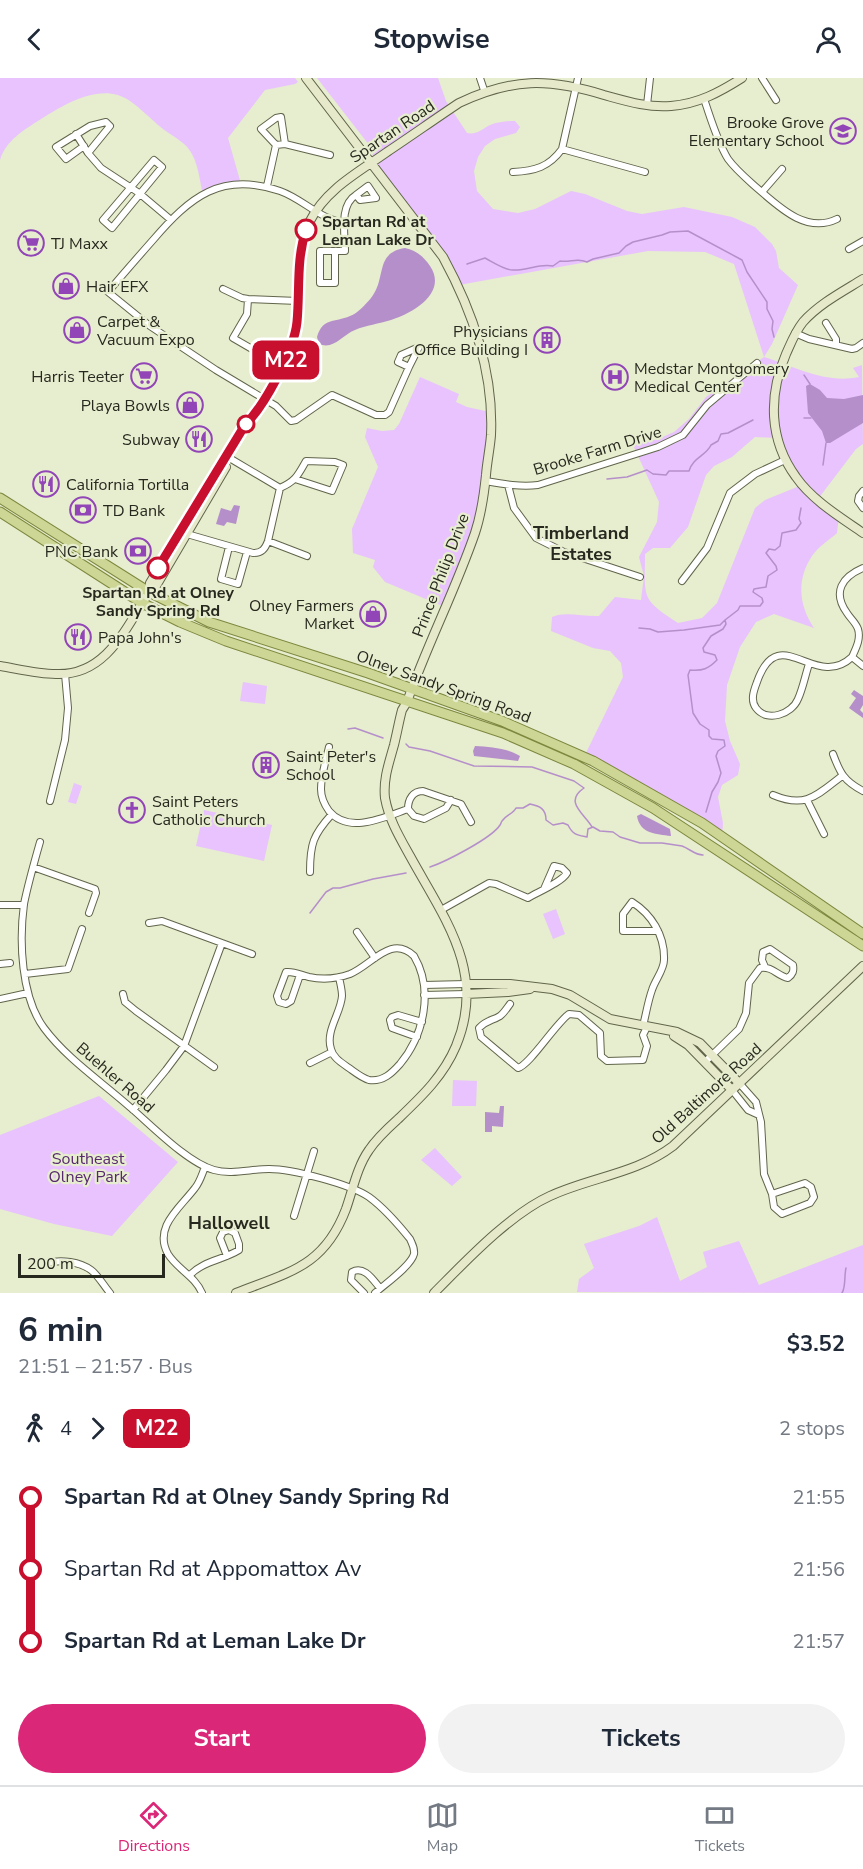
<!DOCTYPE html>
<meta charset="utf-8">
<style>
:root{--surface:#fff;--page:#f2f2f3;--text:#1f2937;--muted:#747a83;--line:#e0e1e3;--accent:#db2777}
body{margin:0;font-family:"Nunito Sans",sans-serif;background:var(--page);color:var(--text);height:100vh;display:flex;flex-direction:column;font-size:22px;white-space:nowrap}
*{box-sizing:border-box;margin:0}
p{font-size:20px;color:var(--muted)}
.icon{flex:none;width:33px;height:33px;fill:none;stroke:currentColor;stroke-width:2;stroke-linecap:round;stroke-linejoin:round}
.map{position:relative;height:1215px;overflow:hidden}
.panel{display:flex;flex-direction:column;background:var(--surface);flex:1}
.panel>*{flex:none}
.badge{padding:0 12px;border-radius:9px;font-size:21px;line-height:39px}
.scale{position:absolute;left:18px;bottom:15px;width:147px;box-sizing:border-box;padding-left:6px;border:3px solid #27291e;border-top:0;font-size:16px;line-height:21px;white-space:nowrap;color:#27291e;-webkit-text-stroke:4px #e7edcf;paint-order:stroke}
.map>.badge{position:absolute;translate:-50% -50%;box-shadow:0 0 0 3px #fff}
.legs{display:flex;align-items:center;gap:9px;height:66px;padding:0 18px;font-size:20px}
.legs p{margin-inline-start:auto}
.headline{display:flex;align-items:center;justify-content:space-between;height:102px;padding:0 18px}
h1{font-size:33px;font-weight:700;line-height:45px}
.cta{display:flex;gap:12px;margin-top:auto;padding:12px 18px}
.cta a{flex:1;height:69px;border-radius:36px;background:var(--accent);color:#fff;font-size:24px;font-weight:700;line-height:69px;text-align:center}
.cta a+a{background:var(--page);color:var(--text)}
ul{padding:0 18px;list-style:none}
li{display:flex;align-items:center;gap:21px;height:72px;font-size:22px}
li i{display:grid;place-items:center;width:9px;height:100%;margin:0 8px;background:currentColor}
li i::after{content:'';width:15px;height:15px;margin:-8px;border:4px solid;border-radius:50%;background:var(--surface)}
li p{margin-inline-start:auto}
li:first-child i{background:linear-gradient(#0000 50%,currentColor 0)}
li:last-child i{background:linear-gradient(currentColor 50%,#0000 0)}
header{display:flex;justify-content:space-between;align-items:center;height:78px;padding:0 18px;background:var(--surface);font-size:27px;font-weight:700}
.dock{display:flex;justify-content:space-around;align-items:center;height:84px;border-top:2px solid var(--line);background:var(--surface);font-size:16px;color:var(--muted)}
.dock a{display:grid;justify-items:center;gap:3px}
.dock .current{color:var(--accent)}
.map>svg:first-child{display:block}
</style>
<header><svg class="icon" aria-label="back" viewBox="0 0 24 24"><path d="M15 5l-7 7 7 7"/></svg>Stopwise<svg class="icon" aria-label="person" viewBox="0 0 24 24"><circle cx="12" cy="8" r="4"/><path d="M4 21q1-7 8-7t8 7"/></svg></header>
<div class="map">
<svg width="863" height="1215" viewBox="0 0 863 1215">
<rect width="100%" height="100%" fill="#e7edcf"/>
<path fill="#e8c3fd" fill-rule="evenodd" d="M0 0H295L298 4 295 6 265 12 228 60 241 106 203 117C199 100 198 78 184 66 176 59 166 54 158 47 149 39 140 30 130 23 102 3 65 26 41 41 24 52 6 62 0 82Z
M317 0H438L446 23 467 55C477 57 482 51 490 47 498 44 506 43 515 43L520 49 516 55 495 61 485 68 478 79 474 93 477 113 493 131 518 135 535 131 571 113 585 116 627 133 642 136 684 129 732 139 755 149 772 166 776 173 779 190 798 207 772 266 764 279C796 289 825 306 859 299L853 290 862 287 863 366 856 371 818 421 839 438 837 455C829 462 818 469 812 478 796 502 799 528 814 550L774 536 756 544 740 569 727 607 725 643 730 663 740 686 738 697 722 707 718 719 723 745 722 759 584 679 623 599 621 585 610 573 593 570 551 553 552 539C565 533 584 539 599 538L615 519 641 522 644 498 639 479 657 444 659 424 633 367 658 361 674 354 689 341 706 319 764 279 734 186 705 174 648 173 459 207 372 85 373 72ZM755 359 776 360 802 407 765 422 755 430 717 525 702 540 678 545C640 520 645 520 645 476L653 470H670L688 449 706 397 714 388 732 379Z
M420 299 459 316 456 324 467 329 490 334 482 426 445 529 385 504 373 489 375 482 353 475 352 451 378 389 365 359 367 350 382 353 394 352 399 346Z
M243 604 267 608 265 626 240 623Z
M74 705 82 708 76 726 68 724Z
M204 732 272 747 264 783 196 768Z
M556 831 565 856 553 861 543 836Z
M453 1002 477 1003 476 1028H452Z
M99 1018 178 1084 112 1158 54 1146 0 1131V1057Z
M435 1070 462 1099 452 1108 421 1082Z
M657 1139 680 1203 707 1189 703 1174 739 1163 759 1207 863 1167V1215L577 1214 579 1201 594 1190 584 1166 639 1148Z"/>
<path fill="#b58fca" d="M405 170C416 172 424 179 430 188 448 215 413 235 391 242 379 246 366 247 355 252 342 257 334 272 319 266L317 259C323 239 334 245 350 238 358 235 365 227 371 220 387 200 374 175 405 170Z
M810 306 820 312 827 320 844 321 863 317V345L830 365H826L822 353 808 335 806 308Z
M234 427 240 428 236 446 227 444 224 448 216 446 221 430 231 433Z
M854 612 863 618V627L860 632 863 635V640L849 630 856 620 851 616Z
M475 668C490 669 507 670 520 678L518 683 474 678 473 673Z
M641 736 670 751 671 758C656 756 640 756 637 738Z
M500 1028H504L503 1049 492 1048V1054H485V1034L499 1035Z"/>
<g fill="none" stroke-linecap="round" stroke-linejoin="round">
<path stroke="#b58fca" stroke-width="1.5" d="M467 186 485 180C493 184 504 192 513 192 527 193 539 185 553 188L560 183C570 185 577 179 587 184L593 181 619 175 626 168 633 164 662 157 670 154 688 153 742 182 747 194 767 224V231L773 243 772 251 774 259
M804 297 810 306
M804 340H811
M823 387 826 365
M607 401 627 399 647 392 653 396 666 397 669 393H689C693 379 706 378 711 367L718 363 721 356 728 355 753 342
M639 550 650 551 658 554 684 552 720 547 725 542
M348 651 355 650 383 660
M406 666 409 669 430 673 474 688 532 689 574 703 584 710C563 724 585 736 592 749
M706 734 712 714 718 704 721 695 716 678 718 673 725 668 724 662 712 661 709 658V652L700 646 693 635 688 597 690 592C703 593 708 591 717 582L715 577 704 574 703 570 711 558 723 551 726 546 725 542 738 532 740 528H760L763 524 762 520 753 514 754 511 766 509 768 498 777 492 776 488 766 475 769 471 775 472 780 468 782 455 796 452 801 445 799 441 801 430
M430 789C445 784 492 760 500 747 501 746 501 744 502 743 506 737 513 736 516 730H523L530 726C540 728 546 731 546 742L553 747 563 745 568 747C573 757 577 757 587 759L588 751 593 749 600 753 613 754 620 759 640 765H662L682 768C690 771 695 777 703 777
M310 835 326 814 333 810H340L373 801 406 795
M842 1215C846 1209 844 1198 846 1190"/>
<g stroke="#61654b" stroke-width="8">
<path id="street" d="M480 0 484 12
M762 0 776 22
M704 21C711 41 717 63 728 81 736 92 747 101 757 110 779 129 806 156 837 141
M647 27 650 0
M76 56 88 75 101 90 139 115 171 142
M285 66 330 77
M84 68 66 81 56 69 90 48 106 44 110 48 88 75
M562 71 645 94
M154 82 162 89 112 150 103 142Z
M513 94C535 93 549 89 562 71L578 0
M267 108 276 67 285 66 281 39 276 40 261 51 276 67
M762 114 782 91
M345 145C319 141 303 121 280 113 221 93 190 119 153 162 138 179 123 196 108 214L150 248 216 292 276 328 291 343 296 342 332 317 376 337H385L389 334 409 289 398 284 401 277 419 269 409 289
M849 171 863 163
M335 173H320V205H335V173H345C345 156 339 127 356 117L360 122 376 120 368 108 356 117
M223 211 242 220 248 221 298 223
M248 221 247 236 233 260 283 289
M826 245 836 261V267
M795 255 809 261 852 271 856 270 863 265
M485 403C503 406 520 409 538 407L658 369 683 357 707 327 757 285
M508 407 514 430 536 460 564 474 640 499
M280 410C296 403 298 397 306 383L335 384 343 387 332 413 295 401
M863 413 859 418 858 423 863 430
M187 456 253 475C262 475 265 471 268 463L280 410 226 378
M268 463 307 478
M229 469 221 501 238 506 247 474
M682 503 707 470 730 415 755 396 785 382
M852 579C856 570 861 561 858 551 856 545 850 540 847 535 832 514 842 499 863 490
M809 586C805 598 803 610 798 621 792 636 767 645 756 630 750 622 754 612 757 604 779 541 815 614 852 579L863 588
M329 669C326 682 321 697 321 711 321 719 324 726 329 733 349 757 385 739 408 731L414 738 424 741 446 730 451 722
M833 676C840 695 844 703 863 713
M773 717C806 731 817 717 842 698
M807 722 824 756
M50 723 65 662 68 630 65 596
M408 731C408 721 413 713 423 713L461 726 471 744
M40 764C34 785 28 806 24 826 19 863 21 919 44 950 67 981 102 1004 131 1030 152 1048 188 1085 214 1092 231 1097 251 1091 269 1091 292 1091 350 1106 369 1119 384 1130 398 1146 410 1161 412 1166 415 1170 414 1176 411 1188 385 1206 375 1215
M33 789 95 811 96 815 89 835
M310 794C310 766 313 757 332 736
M0 827H24
M441 832 489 805 496 806 528 820C538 814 562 804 567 795L562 790 554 788 544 811
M149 845 162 843 252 876
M357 854 375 880
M0 886 10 885
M25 896 68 891 82 851
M300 897 291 923 286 926 279 924 277 918 286 894C294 893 301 897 309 899 323 902 336 901 350 896 372 887 391 856 414 878 434 912 424 957 400 986 392 995 383 1004 369 1002 362 1000 356 995 349 990 342 985 333 980 331 971 325 953 341 935 342 918 342 911 340 905 339 899
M424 907 466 906
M123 916 125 924 136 933 214 989
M424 917 466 916
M0 921 28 915
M510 926C507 930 504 935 500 938 492 943 488 941 479 950L481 959 518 990C530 987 555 946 569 936L579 937 600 955 601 978 607 983 643 982 647 968 643 957 647 949
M643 948C646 936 648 923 652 912 655 902 664 892 664 882 665 857 651 836 632 824L623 836V853H658
M417 959 392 950 390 942 392 939 398 937 422 944
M705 984 739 951 746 935 749 905 760 890C773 888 777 898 788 900 793 896 794 893 793 887L770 871 763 874 762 882 765 889
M310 985 332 974
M740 1006 756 1024 761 1044 764 1096 772 1116 774 1129 782 1136 810 1125 814 1119 811 1109 805 1105 772 1116
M732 1012 748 1032 759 1037
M133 1032 166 992 184 968 222 865
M294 1138 314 1073
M48 1185C61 1181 80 1184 91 1192 98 1197 104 1208 110 1215
M190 1197C203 1183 223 1182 239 1172V1166L235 1155 229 1152 223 1154 220 1160 227 1178
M202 1215C195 1198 177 1191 168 1176 153 1149 180 1130 195 1110 200 1104 202 1096 205 1089
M364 1215 351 1202 352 1194C364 1187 373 1202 380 1210"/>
</g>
<g stroke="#61654b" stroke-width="10">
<path id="secondary" d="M863 201C842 214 819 226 803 244 795 254 791 265 786 276 768 318 769 362 796 399 812 422 840 439 863 455
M149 514 150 505 245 347C265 327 292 275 297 247 302 212 293 176 310 143 326 111 359 94 387 74 411 58 435 41 459 25 512 0 548 0 604 17 626 23 648 30 671 28 698 26 720 14 742 0
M0 588C18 591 37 596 56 596 106 598 126 550 149 514L156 508 226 389
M466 906H510L552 911 570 917 610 941 677 954 700 965 740 1006
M466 916 508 914 530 911
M674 958 688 967 732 1012
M236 1215C289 1194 324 1189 346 1131 353 1111 357 1089 369 1072 377 1060 387 1051 397 1042 420 1020 443 999 456 968 487 894 444 840 410 778 400 760 389 742 385 720 383 701 389 685 394 667 397 655 399 643 402 632L407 624C427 567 455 513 475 455 481 437 484 417 486 397 487 384 490 370 491 357 494 293 473 234 443 179L306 0
M434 1215C465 1184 510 1136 550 1118 591 1099 636 1096 673 1068L863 888"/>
</g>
<g stroke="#7d873e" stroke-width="11">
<path id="primary" d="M0 420 149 514 209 544 368 595 502 643 593 683 702 745 863 856
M0 434 142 525 180 544 226 563 503 655 574 686 653 730 863 868"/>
</g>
<use href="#street" stroke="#fff" stroke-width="6"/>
<use href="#secondary" stroke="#e6eaca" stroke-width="8"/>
<use href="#primary" stroke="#cdd695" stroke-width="9"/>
</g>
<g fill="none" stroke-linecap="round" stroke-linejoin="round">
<g stroke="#fff" stroke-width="14">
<path id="line-1" d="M158 490 245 347C265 327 294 273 297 244 300 213 296 182 306 152"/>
</g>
<use href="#line-1" stroke="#c8102e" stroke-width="9"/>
</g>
<defs>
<g id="school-ring" transform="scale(1.35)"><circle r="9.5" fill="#e7edcf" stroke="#9245b7" stroke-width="1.5"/><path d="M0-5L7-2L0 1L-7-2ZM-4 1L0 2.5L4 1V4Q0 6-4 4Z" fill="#9245b7"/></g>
<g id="supermarket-ring" transform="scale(1.35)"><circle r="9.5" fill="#e7edcf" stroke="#9245b7" stroke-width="1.5"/><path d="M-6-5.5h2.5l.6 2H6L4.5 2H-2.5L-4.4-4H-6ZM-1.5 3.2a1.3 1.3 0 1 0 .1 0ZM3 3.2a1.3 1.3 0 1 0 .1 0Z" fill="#9245b7"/></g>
<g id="shop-ring" transform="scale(1.35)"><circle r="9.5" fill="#e7edcf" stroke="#9245b7" stroke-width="1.5"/><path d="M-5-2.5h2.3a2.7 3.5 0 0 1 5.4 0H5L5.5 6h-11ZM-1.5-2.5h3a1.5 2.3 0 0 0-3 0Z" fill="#9245b7"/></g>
<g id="building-ring" transform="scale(1.35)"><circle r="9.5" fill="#e7edcf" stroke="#9245b7" stroke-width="1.5"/><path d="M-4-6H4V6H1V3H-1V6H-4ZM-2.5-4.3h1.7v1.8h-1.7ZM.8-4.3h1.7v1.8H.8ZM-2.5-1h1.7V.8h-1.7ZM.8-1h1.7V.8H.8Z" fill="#9245b7"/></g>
<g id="hospital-ring" transform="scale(1.35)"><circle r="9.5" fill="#e7edcf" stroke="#9245b7" stroke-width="1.5"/><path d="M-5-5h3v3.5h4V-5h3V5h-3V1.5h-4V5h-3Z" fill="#9245b7"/></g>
<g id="restaurant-ring" transform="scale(1.35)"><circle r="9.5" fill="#e7edcf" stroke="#9245b7" stroke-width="1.5"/><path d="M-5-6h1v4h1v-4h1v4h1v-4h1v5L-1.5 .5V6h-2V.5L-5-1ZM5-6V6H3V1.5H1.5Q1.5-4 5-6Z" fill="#9245b7"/></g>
<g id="bank-ring" transform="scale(1.35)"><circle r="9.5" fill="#e7edcf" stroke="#9245b7" stroke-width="1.5"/><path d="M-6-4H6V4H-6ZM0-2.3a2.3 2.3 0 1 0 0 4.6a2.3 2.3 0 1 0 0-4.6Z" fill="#9245b7"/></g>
<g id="church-ring" transform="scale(1.35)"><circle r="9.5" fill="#e7edcf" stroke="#9245b7" stroke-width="1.5"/><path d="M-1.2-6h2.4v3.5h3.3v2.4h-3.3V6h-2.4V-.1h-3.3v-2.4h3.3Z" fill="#9245b7"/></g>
</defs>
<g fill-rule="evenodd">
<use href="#school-ring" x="843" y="53"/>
<use href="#supermarket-ring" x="31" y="165"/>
<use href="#shop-ring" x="66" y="208"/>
<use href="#shop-ring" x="77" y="252"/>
<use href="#building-ring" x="547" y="262"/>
<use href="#supermarket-ring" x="144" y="298"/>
<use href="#hospital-ring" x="615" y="299"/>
<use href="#shop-ring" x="190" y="327"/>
<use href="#restaurant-ring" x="199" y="361"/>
<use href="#restaurant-ring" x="46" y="406"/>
<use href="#bank-ring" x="83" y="432"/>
<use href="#bank-ring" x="138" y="473"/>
<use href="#shop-ring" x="373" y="536"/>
<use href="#restaurant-ring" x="78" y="559"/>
<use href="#building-ring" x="266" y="687"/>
<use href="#church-ring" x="132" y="732"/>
</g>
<g fill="#fff" stroke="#c8102e" stroke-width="3">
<circle cx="306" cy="152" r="10"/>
<circle cx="246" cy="346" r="8"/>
<circle cx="158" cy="490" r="10"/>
</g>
<g text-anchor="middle" stroke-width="4.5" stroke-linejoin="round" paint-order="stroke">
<g font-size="16" fill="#27291e" stroke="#e7edcf" text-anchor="start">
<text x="824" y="50" text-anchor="end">Brooke Grove<tspan x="824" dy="18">Elementary School</tspan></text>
<text x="51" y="171">TJ Maxx</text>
<text x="86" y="214">Hair EFX</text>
<text x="97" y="249">Carpet &amp;<tspan x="97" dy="18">Vacuum Expo</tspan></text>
<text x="528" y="259" text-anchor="end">Physicians<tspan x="528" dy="18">Office Building I</tspan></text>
<text x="634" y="296">Medstar Montgomery<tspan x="634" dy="18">Medical Center</tspan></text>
<text x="124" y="304" text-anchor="end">Harris Teeter</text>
<text x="170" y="333" text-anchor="end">Playa Bowls</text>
<text x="180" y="367" text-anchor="end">Subway</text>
<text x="66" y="412">California Tortilla</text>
<text x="103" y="438">TD Bank</text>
<text x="118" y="479" text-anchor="end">PNC Bank</text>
<text x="354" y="533" text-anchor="end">Olney Farmers<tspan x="354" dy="18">Market</tspan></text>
<text x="98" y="565">Papa John's</text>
<text x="286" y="684">Saint Peter's<tspan x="286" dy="18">School</tspan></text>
<text x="152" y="729">Saint Peters<tspan x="152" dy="18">Catholic Church</tspan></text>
</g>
<g font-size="16" fill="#27291e" stroke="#e7edcf">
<text transform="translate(392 53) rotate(-34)" y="6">Spartan Road</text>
<text transform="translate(597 372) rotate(-17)" y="6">Brooke Farm Drive</text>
<text transform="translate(440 497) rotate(-69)" y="6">Prince Philip Drive</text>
<text transform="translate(444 608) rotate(20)" y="6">Olney Sandy Spring Road</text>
<text transform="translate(116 999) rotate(41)" y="6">Buehler Road</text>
<text transform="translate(706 1015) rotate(-42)" y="6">Old Baltimore Road</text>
</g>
<g font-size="16" font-weight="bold" fill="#27291e" stroke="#e7edcf" text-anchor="start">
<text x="322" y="149">Spartan Rd at<tspan x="322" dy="18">Leman Lake Dr</tspan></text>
<text x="158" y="520" text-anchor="middle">Spartan Rd at Olney<tspan x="158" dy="18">Sandy Spring Rd</tspan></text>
</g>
<g font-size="16" fill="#58286f" stroke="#e7edcf">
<text x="88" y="1086">Southeast<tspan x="88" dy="18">Olney Park</tspan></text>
</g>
<g font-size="18" font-weight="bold" fill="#27291e" stroke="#e7edcf">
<text x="581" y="461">Timberland<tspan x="581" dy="21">Estates</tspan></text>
<text x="229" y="1151">Hallowell</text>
</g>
</g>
</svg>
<div class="scale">200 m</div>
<b class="badge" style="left:286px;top:282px;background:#c8102e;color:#fff">M22</b>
</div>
<section class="panel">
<div class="headline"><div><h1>6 min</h1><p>21:51 – 21:57 · Bus</p></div><b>$3.52</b></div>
<div class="legs"><svg class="icon" aria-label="walk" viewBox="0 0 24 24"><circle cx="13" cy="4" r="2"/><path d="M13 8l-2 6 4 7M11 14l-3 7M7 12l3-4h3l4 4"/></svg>4<svg class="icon" aria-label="forward" viewBox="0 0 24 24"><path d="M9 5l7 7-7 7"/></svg><b class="badge" style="background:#c8102e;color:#fff">M22</b><p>2 stops</p></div>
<ul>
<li><i style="color:#c8102e"></i><b>Spartan Rd at Olney Sandy Spring Rd</b><p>21:55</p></li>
<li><i style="color:#c8102e"></i><span>Spartan Rd at Appomattox Av</span><p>21:56</p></li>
<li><i style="color:#c8102e"></i><b>Spartan Rd at Leman Lake Dr</b><p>21:57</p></li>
</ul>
<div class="cta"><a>Start</a><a>Tickets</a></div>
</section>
<nav class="dock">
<a class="current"><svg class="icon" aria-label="directions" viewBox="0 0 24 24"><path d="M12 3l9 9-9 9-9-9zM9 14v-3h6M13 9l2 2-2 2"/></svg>Directions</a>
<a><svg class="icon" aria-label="map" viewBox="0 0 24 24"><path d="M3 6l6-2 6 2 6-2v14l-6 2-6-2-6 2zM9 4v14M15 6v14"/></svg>Map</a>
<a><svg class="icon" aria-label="tickets" viewBox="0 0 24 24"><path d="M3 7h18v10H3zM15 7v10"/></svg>Tickets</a>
</nav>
